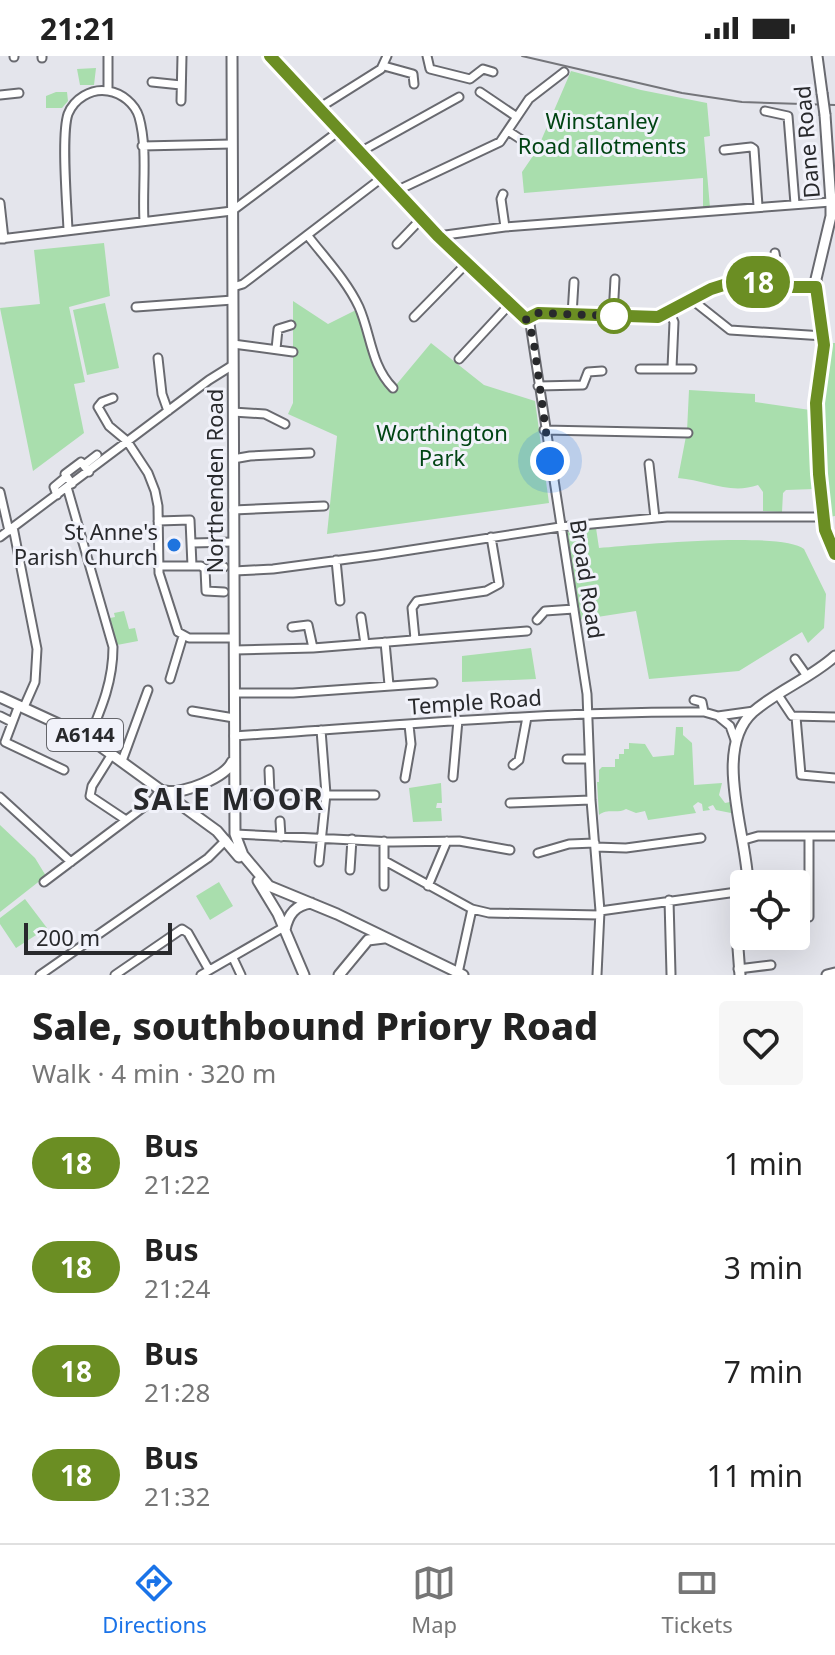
<!DOCTYPE html>
<meta charset="utf-8">
<style>
:root{--surface:#fff;--page:#f6f6f6;--text:#222;--muted:#767676;--line:#e0e0e0;--accent:#1a73e8}
body{margin:0;font-family:"Noto Sans",sans-serif;background:var(--page);color:var(--text);height:100vh;display:flex;flex-direction:column;font-size:30px;white-space:nowrap}
*{box-sizing:border-box;margin:0}
p{font-size:26px;color:var(--muted)}
.icon{flex:none;width:44px;height:44px;fill:none;stroke:currentColor;stroke-width:2;stroke-linecap:round;stroke-linejoin:round}
.map{position:relative;height:919px;overflow:hidden}
.sheet{display:flex;flex-direction:column;background:var(--surface);flex:1}
.sheet>*{flex:none}
.badge{padding:0 16px;border-radius:26px;font-size:28px;line-height:52px}
.fabs{position:absolute;left:730px;top:814px;display:grid;gap:16px}
.fabs a{display:grid;place-items:center;width:80px;height:80px;border-radius:8px;background:var(--surface);box-shadow:0 8px 32px #0002;font-size:40px}
.scale{position:absolute;left:24px;bottom:20px;width:148px;box-sizing:border-box;padding-left:8px;border:4px solid #28292c;border-top:0;font-size:22px;line-height:28px;white-space:nowrap;color:#28292c;-webkit-text-stroke:6px #f1f2fa;paint-order:stroke}
.you{position:absolute;width:40px;height:40px;margin:-20px;border:6px solid #fff;border-radius:50%;background:#1a73e8;box-shadow:0 0 0 12px #1a73e833}
.map>.badge{position:absolute;translate:-50% -50%;box-shadow:0 0 0 4px #fff}
.round{display:grid;place-items:center;flex:none;width:84px;height:84px;border-radius:8px;background:var(--page)}
.headline{display:flex;align-items:center;justify-content:space-between;height:136px;padding:0 32px}
h1{font-size:38px;font-weight:800;line-height:60px}
ul{padding:0;list-style:none}
li{display:flex;align-items:center;gap:24px;height:104px;padding:0 32px}
li div{flex:1}
li b{display:block;font-size:30px}
li em{font-style:normal}
li .badge{min-width:88px;font-weight:700;text-align:center}
.status{display:flex;justify-content:space-between;align-items:center;height:56px;padding:0 40px;background:var(--surface);direction:ltr}
.status svg{height:22px;fill:currentColor}
.menu{display:flex;justify-content:space-around;align-items:center;height:112px;border-top:2px solid var(--line);background:var(--surface);font-size:22px;color:var(--muted)}
.menu a{display:grid;justify-items:center;gap:4px}
.menu .active{color:var(--accent)}
.map>svg:first-child{display:block}
</style>
<div class="status"><b>21:21</b><svg viewBox="0 0 49 12"><path d="M0 12V9h3v3zM5 12V6h3v6zM10 12V3h3v9zM15 12V0h3v12zM26 1h20v11H26zM47 4h2v5h-2z"/></svg></div>
<div class="map">
<svg width="835" height="919" viewBox="0 0 835 919">
<rect width="100%" height="100%" fill="#e4e5ec"/>
<path fill="#a9dead" d="M96 12 94 29H80L77 13Z
M571 15 641 34 707 47 710 80 704 81 710 152 703 153V122L524 137 522 116 537 94Z
M56 36H67L68 45 62 52H46V40Z
M104 187 110 240 69 251 85 326 74 328 84 377 33 415 0 252 40 248 34 194Z
M293 245 328 268 356 254 377 319 390 335 396 332V329L431 287 484 329 535 345 549 447 327 478 337 380 288 358 293 347Z
M105 247 119 312 87 319 73 254Z
M830 287H835V460L829 461 821 346Z
M689 334 755 338V346L810 354 815 433 786 434 783 437 782 456 763 455V436L758 429C730 439 706 424 678 422L687 375Z
M596 472 599 492C634 489 782 475 804 493L826 538 824 572 808 587 802 576 739 615 649 623 636 555 578 564 565 476Z
M124 555 129 573 135 572 138 585 117 589 110 562 115 561 114 557Z
M531 592 536 623 462 626V600Z
M676 671H683V679L692 687 694 729 722 727 719 739 725 747 730 746 731 757 716 754 713 749 708 751 710 754 703 755 702 748 698 746 693 750 696 757 648 764 645 755 636 757 626 753C618 758 607 752 599 759L597 726H599V714L602 711H615V703H619V698H624V693H629V687L645 688 653 701 674 699Z
M441 727 442 747H437L436 752H441L442 765 413 766 409 732Z
M0 769 35 802 46 820 0 856Z
M219 826 233 850 210 864 196 840Z
M25 843 47 872 16 892 0 868V862Z"/>
<g fill="none" stroke-linecap="round" stroke-linejoin="round">
<g stroke="#696a70" stroke-width="11">
<path id="minor" d="M108 0V35
M270 0 438 180 530 268 587 638 591 744 600 855 597 919
M427 0 430 13 470 23 483 13 493 16
M14 1V0
M42 2V0
M384 10 413 18 414 28
M152 26 181 29
M480 36 517 61
M0 39 19 37
M181 45 182 0
M319 52 381 13 387 0
M765 55 788 60 795 148
M508 75 531 90
M142 90 232 88
M724 94 751 91 754 93 758 150
M360 96 459 41
M396 135 500 86 529 43 564 16
M503 138 501 143 505 171
M0 147 4 183
M68 174C67 149 61 79 68 58 74 43 91 32 108 35 122 37 135 48 139 61 148 93 142 132 144 165
M308 180C325 202 347 225 359 251 371 278 371 310 393 332
M438 180 505 171 831 146
M0 183 232 155 339 75
M397 188 422 162
M775 197 780 229
M233 231 243 228 383 121
M691 243 730 274 824 280
M136 251 233 244
M670 257 674 266 672 312
M572 259 574 226
M613 260 615 223
M414 261 467 207
M526 263 538 257 658 261 711 233 730 227 752 225 793 231H816
M233 288 293 296
M276 293 278 273 291 269
M158 302 162 338 168 355
M459 303 510 248
M640 313H692
M538 330 583 329 588 316 602 315
M113 342 102 346 98 351 109 370 127 385 148 417 155 435 158 450 159 517 178 576 189 582H234
M233 356 265 358 285 368
M544 374 688 377
M233 403 250 400 310 397
M649 408 655 462
M84 409 97 399
M72 428 65 418 81 406 89 416
M67 431 113 591C113 625 102 651 89 682
M0 436 9 475
M57 439 54 431 66 421
M233 454 324 450
M158 465 190 464 192 510H158
M13 471 37 593 35 626 24 651
M0 481 209 324 233 309
M192 487 233 486
M336 504 340 545
M192 510H201L205 513 206 535 224 536
M205 513 224 511
M234 515 273 513 378 499 560 471 667 461H823
M361 561 365 588
M537 564 545 555 574 553
M292 571 308 569 313 592
M415 583 412 552 417 545 486 535 499 528 491 481
M385 586 389 629
M234 594 313 592 527 575
M795 603 807 620
M170 623 183 580
M234 637H293L433 627
M778 639 792 660 835 661
M694 644 702 646 704 656
M19 649 5 686 64 714
M192 655 234 662
M0 660 12 666
M719 661 730 670 735 684
M796 661 801 719 835 722
M234 680C391 670 547 655 704 656L718 660 754 655
M112 698 92 730 90 740 126 764
M567 703H589
M122 705 148 634
M513 709 519 704 527 661
M269 714 270 738
M453 721 458 664
M405 722 411 688 409 669
M234 739H375
M0 741 71 806
M510 747 591 744
M280 765 281 781
M235 778 393 786 459 785 510 794
M744 784 758 780H835
M595 791 626 792 701 782
M538 797 569 788 595 787
M385 805 472 853 489 857 600 859
M319 806 326 738 321 674
M350 814 352 783
M44 826 153 744 161 733
M384 830V785
M428 830 447 785
M669 844 671 918
M600 855 744 835
M809 861V780
M233 902 241 919
M738 913 771 909
M458 917 472 853
M40 919 208 802 226 784
M115 919 182 873 188 877 209 914
M201 919 284 871"/>
</g>
<g stroke="#696a70" stroke-width="13">
<path id="major" d="M232 0 235 778 243 799 269 830 337 858 463 919
M817 0 822 37
M825 59 831 146V160L816 223 824 289 815 361 825 474 835 498
M0 641 89 682 217 775 239 801
M166 735C182 739 226 721 232 706
M258 825 278 858 304 919
M748 828C747 779 712 693 753 656 778 634 811 622 835 600
M285 874C288 859 295 849 311 847
M339 919 368 884 384 882
M740 919 738 892 744 866
M827 919 835 917"/>
</g>
<use href="#minor" stroke="#fff" stroke-width="7"/>
<use href="#major" stroke="#fff" stroke-width="9"/>
<path stroke="#74757a" stroke-width="2" d="M522 0 682 37 742 46 835 49"/>
<g stroke="#696a70" stroke-width="13" stroke-linecap="butt">
<path id="major-bridge" d="M822 37 825 59"/>
</g>
<use href="#major-bridge" stroke="#fff" stroke-width="9"/>
</g>
<g fill="none" stroke-linecap="round" stroke-linejoin="round">
<g stroke="#fff" stroke-width="18">
<path id="line" d="M270 0 438 180 526 263 538 257 658 261 711 233 730 227 752 225 793 231H816L824 289 816 347 819 418 825 474 835 498"/>
</g>
<use href="#line" stroke="#6b8e23" stroke-width="12"/>
<path stroke="#28292c" stroke-width="8" stroke-dasharray="0 14.4" d="M550 405 533 281 526 263 538 257 614 260"/>
</g>
<circle fill="#fff" stroke="#6b8e23" stroke-width="4" cx="614" cy="260" r="16"/>
<circle fill="#1f74de" stroke="#f1f2fa" stroke-width="3" cx="174" cy="489" r="8"/>
<g text-anchor="middle" stroke-width="6" stroke-linejoin="round" paint-order="stroke">
<rect fill="#f1f2fa" stroke="#64656a" stroke-width="2" x="47" y="663" width="76" height="32" rx="6"/>
<g font-size="20" font-weight="bold" fill="#28292c">
<text x="85" y="686">A6144</text>
</g>
<g font-size="22" fill="#004413" stroke="#f1f2fa">
<text x="602" y="73">Winstanley<tspan x="602" dy="25">Road allotments</tspan></text>
<text x="442" y="385">Worthington<tspan x="442" dy="25">Park</tspan></text>
</g>
<g font-size="22" fill="#28292c" stroke="#f1f2fa">
<text transform="translate(807 86) rotate(-95)" y="8">Dane Road</text>
<text transform="translate(215 425) rotate(-90)" y="8">Northenden Road</text>
<text transform="translate(587 523) rotate(81)" y="8">Broad Road</text>
<text transform="translate(475 646) rotate(-4)" y="8">Temple Road</text>
</g>
<g font-size="22" fill="#28292c" stroke="#f1f2fa" text-anchor="end">
<text x="158" y="484">St Anne's<tspan x="158" dy="25">Parish Church</tspan></text>
</g>
<g font-size="30" font-weight="bold" letter-spacing="2" fill="#28292c" stroke="#f1f2fa">
<text x="229" y="754">SALE MOOR</text>
</g>
</g>
</svg>
<div class="fabs">
<a><svg class="icon" aria-label="locate" viewBox="0 0 24 24"><circle cx="12" cy="12" r="6"/><path d="M12 2v4M12 18v4M2 12h4M18 12h4"/></svg></a>
</div>
<div class="scale">200 m</div>
<div class="you" style="left:550px;top:405px"></div>
<b class="badge" style="left:758px;top:226px;background:#6b8e23;color:#fff">18</b>
</div>
<section class="sheet">
<div class="headline"><div><h1>Sale, southbound Priory Road</h1><p>Walk · 4 min · 320 m</p></div><a class="round"><svg class="icon" aria-label="heart" viewBox="0 0 24 24"><path d="M12 20l-8-8c-3-5 5-10 8-4 3-6 11-1 8 4z"/></svg></a></div>
<ul>
<li><span class="badge" style="background:#6b8e23;color:#fff">18</span><div><b>Bus</b><p>21:22</p></div><em>1 min</em></li>
<li><span class="badge" style="background:#6b8e23;color:#fff">18</span><div><b>Bus</b><p>21:24</p></div><em>3 min</em></li>
<li><span class="badge" style="background:#6b8e23;color:#fff">18</span><div><b>Bus</b><p>21:28</p></div><em>7 min</em></li>
<li><span class="badge" style="background:#6b8e23;color:#fff">18</span><div><b>Bus</b><p>21:32</p></div><em>11 min</em></li>
</ul>
</section>
<nav class="menu">
<a class="active"><svg class="icon" aria-label="directions" viewBox="0 0 24 24"><path d="M12 3l9 9-9 9-9-9zM9 14v-3h6M13 9l2 2-2 2"/></svg>Directions</a>
<a><svg class="icon" aria-label="map" viewBox="0 0 24 24"><path d="M3 6l6-2 6 2 6-2v14l-6 2-6-2-6 2zM9 4v14M15 6v14"/></svg>Map</a>
<a><svg class="icon" aria-label="tickets" viewBox="0 0 24 24"><path d="M3 7h18v10H3zM15 7v10"/></svg>Tickets</a>
</nav>
